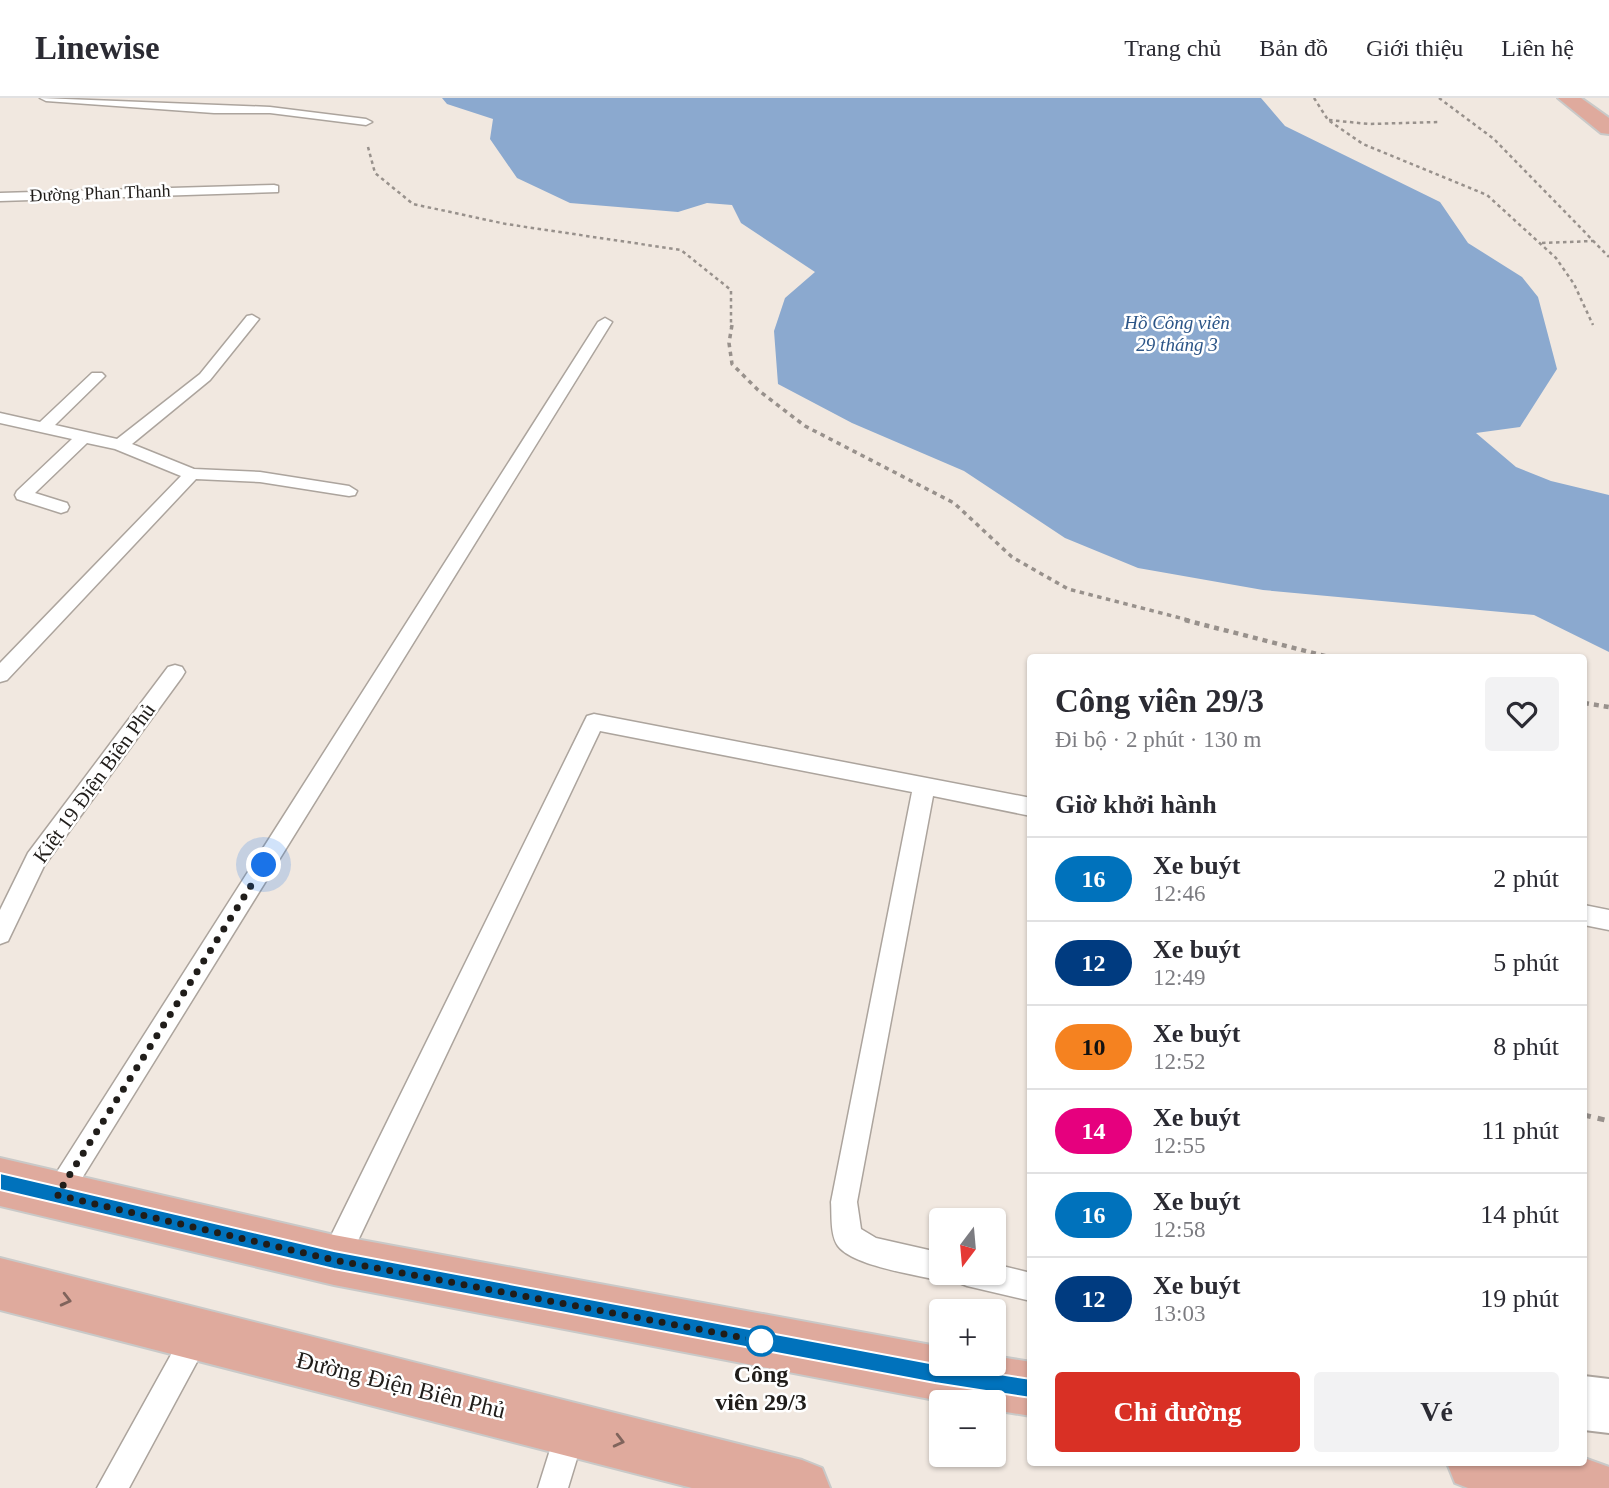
<!DOCTYPE html>
<html lang="vi">
<meta charset="utf-8">
<style>
:root{--surface:#fff;--page:#f2f2f3;--text:#2b2b33;--muted:#7c7c81;--line:#e1e1e2;--accent:#d93025}
body{margin:0;font-family:"Times New Roman",serif;background:var(--page);color:var(--text);height:100vh;display:flex;flex-direction:column;font-size:26px;white-space:nowrap}
*{box-sizing:border-box;margin:0}
p{font-size:23px;color:var(--muted)}
.icon{flex:none;width:38px;height:38px;fill:none;stroke:currentColor;stroke-width:2;stroke-linecap:round;stroke-linejoin:round}
.map{position:relative;flex:1;overflow:hidden}
.details{position:absolute;left:1027px;top:556px;width:560px;height:812px;display:flex;flex-direction:column;background:var(--surface);border-radius:7px;box-shadow:0 2px 5px #0004}
.details>*{flex:none}
.badge{padding:0 14px;border-radius:23px;font-size:24px;line-height:46px}
.needle{width:46px;rotate:196deg}
.tools{position:absolute;left:929px;top:1110px;display:grid;gap:14px}
.tools a{display:grid;place-items:center;width:77px;height:77px;border-radius:7px;background:var(--surface);box-shadow:0 2px 5px #0004;font-size:35px}
.you{position:absolute;width:35px;height:35px;margin:-18px;border:5px solid #fff;border-radius:50%;background:#1a73e8;box-shadow:0 0 0 10px #1a73e833}
.map>.badge{position:absolute;translate:-50% -50%;box-shadow:0 0 0 4px #fff}
h2{padding:0 28px;font-size:26px;line-height:63px}
.round{display:grid;place-items:center;flex:none;width:74px;height:74px;border-radius:7px;background:var(--page)}
.summary{display:flex;align-items:center;justify-content:space-between;height:119px;padding:0 28px}
h1{font-size:33px;font-weight:600;line-height:52px}
.primary-button{display:flex;gap:14px;margin-top:auto;padding:14px 28px}
.primary-button a{flex:1;height:80px;border-radius:7px;background:var(--accent);color:#fff;font-size:28px;font-weight:600;line-height:80px;text-align:center}
.primary-button a+a{background:var(--page);color:var(--text)}
ul{padding:0;list-style:none}
li{display:flex;align-items:center;gap:21px;height:84px;padding:0 28px;border-top:2px solid var(--line)}
li div{flex:1}
li b{display:block;font-size:26px}
li em{font-style:normal}
li .badge{min-width:77px;font-weight:700;text-align:center}
header{display:flex;align-items:center;gap:42px;box-sizing:border-box;height:98px;padding:0 35px;background:var(--surface);border-bottom:2px solid var(--line)}
header strong{font-size:33px}
nav{display:flex;gap:38px;margin-inline-start:auto;font-size:24px}
.map>svg:first-child{display:block}
</style>
<header>
<strong>Linewise</strong>
<nav><a>Trang chủ</a><a>Bản đồ</a><a>Giới thiệu</a><a>Liên hệ</a></nav>
</header>
<div class="map">
<svg width="1609" height="1390" viewBox="0 0 1609 1390">
<rect width="100%" height="100%" fill="#f1e8e0"/>
<path fill="#8ba9cf" d="M442 0H1261L1285 28 1440 104 1468 145 1522 179 1538 199 1557 271 1520 329 1476 335 1516 369 1551 383 1609 397V554L1534 517 1263 492 1138 470 1065 440 964 373 852 325 778 286 774 233 785 200 815 174 741 125 732 107 707 105 678 114 570 105 517 80 490 41 493 21 447 6Z"/>
<g fill="none" stroke-linecap="round" stroke-linejoin="round">
<g stroke="#aca49d" stroke-width="3">
<path id="service" d="M40 0 270 9 366 21 372 24 366 27 270 15H214L46 3Z
M274 87 278 88V94L0 103V95Z
M252 217 259 221 210 282 132 346 194 371 260 374 349 388 357 393 355 397 349 398 260 384 196 381 7 582 0 584V565L181 378 115 351 87 345 35 395 67 405 69 409 67 413 61 415 17 401 15 397 17 393 72 341 0 325V315L40 324 92 275H102L105 278 102 281 55 327 117 341 200 276 247 218Z
M605 220 612 224 66 1106 57 1110 48 1106 44 1097 48 1088 598 224Z
M175 567 182 569 185 574 182 579 44 768 8 843 0 846V812L28 755 168 569Z
M594 616 1031 700V718L933 698 857 1104 861 1131 876 1140 942 1155V1174H994V1166L1031 1175V1203L967 1188 957 1184 953 1175 952 1179 942 1183C917 1177 853 1168 838 1148 830 1137 832 1116 831 1104L912 694 600 633 344 1172 334 1176 324 1172 320 1162 324 1152 584 624 587 618Z
M1584 807 1609 812V832L1584 827Z
M198 1222 208 1226 212 1236 129 1390H97L188 1226Z
M571 1316 582 1320 586 1331 568 1390H538L560 1320Z"/>
</g>
<g stroke="#aca49d" stroke-width="4">
<path id="tertiary" d="M1584 1278 1609 1281V1335L1584 1332Z"/>
</g>
<g stroke="#c9c9c8" stroke-width="4">
<path id="primary" d="M1558 0H1581L1609 20V36L1601 35Z
M0 1060 334 1137 942 1249V1265H994V1258L1031 1264V1318L994 1312V1304L935 1302 334 1187 0 1108Z
M0 1160 802 1362 822 1370 830 1390H692L0 1212Z
M1584 1360 1609 1369V1390H1468L1455 1385 1447 1365H1584Z"/>
</g>
<path stroke="#98918c" stroke-width="2.5" stroke-dasharray="3.5 3.5" stroke-linecap="butt" d="M1314 0 1328 22 1363 46 1487 97 1556 160 1574 186 1593 227
M1439 0 1494 41 1609 159
M1329 22 1369 26 1439 24
M368 49 375 75 413 106 506 126 681 152 731 192V229
M1542 145 1593 143"/>
<path stroke="#98918c" stroke-width="3.5" stroke-dasharray="4.5 4.5" stroke-linecap="butt" d="M732 227 729 245 732 266 758 292 805 328 954 405 1012 459 1068 491 1192 523"/>
<path stroke="#98918c" stroke-width="4.5" stroke-dasharray="5 5" stroke-linecap="butt" d="M1185 522 1333 560
M1584 605 1609 609"/>
<path stroke="#98918c" stroke-width="5" stroke-dasharray="7 7" stroke-linecap="butt" d="M1584 1017 1609 1023"/>
<use href="#service" fill="#fff" fill-rule="evenodd"/>
<use href="#tertiary" fill="#fff" fill-rule="evenodd"/>
<use href="#primary" fill="#dfaa9d" fill-rule="evenodd"/>
</g>
<defs><path id="oneway-chevron" d="M-2-3.5L2.5 0L-2 3.5" fill="none" stroke-width="1.6" stroke-linecap="round" stroke-linejoin="round" transform="scale(1.75)"/></defs>
<g stroke="#80645c">
<use href="#oneway-chevron" transform="translate(66 1202) rotate(14)"/>
<use href="#oneway-chevron" transform="translate(619 1343) rotate(14)"/>
</g>
<path fill="#0072bc" stroke="#fff" stroke-width="2" d="M0 1075 334 1153 935 1266 1031 1281 1038 1284 1040 1291 1038 1297 1031 1300 935 1285 334 1171 0 1092Z"/>
<g fill="none" stroke-linecap="round" stroke-linejoin="round">
<path stroke="#201d1a" stroke-width="7" stroke-dasharray="0 12.6" d="M264 767 57 1097 334 1162 771 1245 761 1243"/>
</g>
<circle fill="#fff" stroke="#0072bc" stroke-width="3.5" cx="761" cy="1243" r="14"/>
<g text-anchor="middle" stroke-width="5" stroke-linejoin="round" paint-order="stroke">
<g font-size="18" fill="#201d1a" stroke="#fff">
<text transform="translate(100 95) rotate(-2)" y="6">Đường Phan Thanh</text>
</g>
<g font-size="19" font-style="italic" fill="#2c5587" stroke="#fff">
<text x="1177" y="231">Hồ Công viên<tspan x="1177" dy="22">29 tháng 3</tspan></text>
</g>
<g font-size="21" fill="#201d1a" stroke="#fff">
<text transform="translate(94 685) rotate(-54)" y="7">Kiệt 19 Điện Biên Phủ</text>
</g>
<g font-size="24" font-weight="bold" fill="#201d1a" stroke="#fff">
<text x="761" y="1284">Công<tspan x="761" dy="28">viên 29/3</tspan></text>
</g>
<g font-size="24" fill="#201d1a" stroke="#fff">
<text transform="translate(401 1287) rotate(14)" y="8">Đường Điện Biên Phủ</text>
</g>
</g>
</svg>
<div class="tools">
<a><svg class="needle" viewBox="-14 -14 28 28"><path d="M0-13l5 13h-10z" fill="#e53935"/><path d="M0 13l5-13h-10z" fill="#7c7c81"/></svg></a>
<a>+</a>
<a>−</a>
</div>
<div class="you" style="left:264px;top:767px"></div>
<section class="details">
<div class="summary"><div><h1>Công viên 29/3</h1><p>Đi bộ · 2 phút · 130 m</p></div><a class="round"><svg class="icon" aria-label="heart" viewBox="0 0 24 24"><path d="M12 20l-8-8c-3-5 5-10 8-4 3-6 11-1 8 4z"/></svg></a></div>
<h2>Giờ khởi hành</h2>
<ul>
<li><span class="badge" style="background:#0072bc;color:#fff">16</span><div><b>Xe buýt</b><p>12:46</p></div><em>2 phút</em></li>
<li><span class="badge" style="background:#003b80;color:#fff">12</span><div><b>Xe buýt</b><p>12:49</p></div><em>5 phút</em></li>
<li><span class="badge" style="background:#f58220;color:#111">10</span><div><b>Xe buýt</b><p>12:52</p></div><em>8 phút</em></li>
<li><span class="badge" style="background:#e6007e;color:#fff">14</span><div><b>Xe buýt</b><p>12:55</p></div><em>11 phút</em></li>
<li><span class="badge" style="background:#0072bc;color:#fff">16</span><div><b>Xe buýt</b><p>12:58</p></div><em>14 phút</em></li>
<li><span class="badge" style="background:#003b80;color:#fff">12</span><div><b>Xe buýt</b><p>13:03</p></div><em>19 phút</em></li>
</ul>
<div class="primary-button"><a>Chỉ đường</a><a>Vé</a></div>
</section>
</div>
